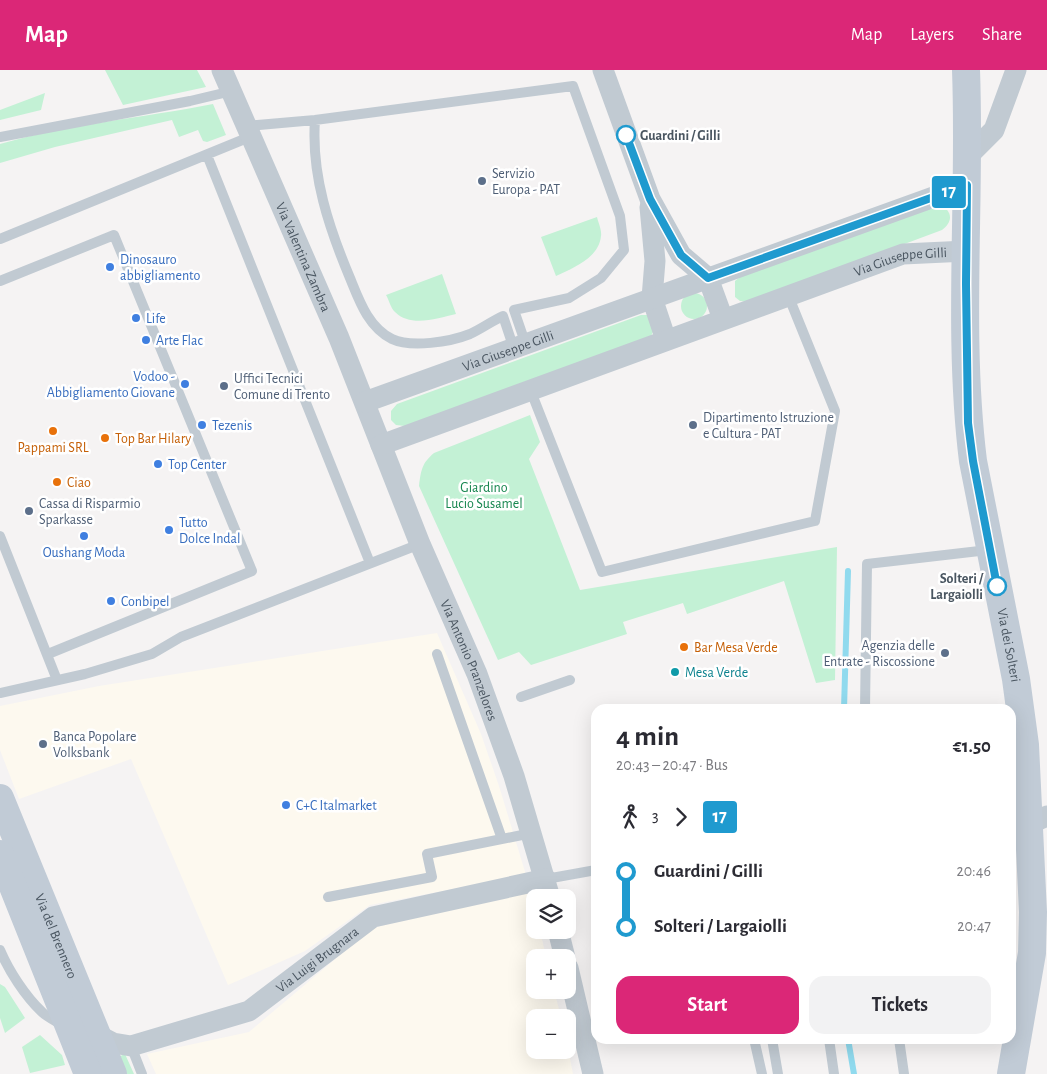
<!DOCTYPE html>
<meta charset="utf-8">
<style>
:root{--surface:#fff;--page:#f2f2f3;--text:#2b2b33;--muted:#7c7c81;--accent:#db2777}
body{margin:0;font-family:"Alegreya Sans",sans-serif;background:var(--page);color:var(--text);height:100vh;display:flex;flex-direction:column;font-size:19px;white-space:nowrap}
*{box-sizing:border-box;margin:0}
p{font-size:16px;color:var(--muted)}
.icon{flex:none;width:28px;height:28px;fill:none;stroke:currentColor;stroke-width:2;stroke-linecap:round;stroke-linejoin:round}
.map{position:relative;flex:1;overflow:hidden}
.sheet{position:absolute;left:591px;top:634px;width:425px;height:340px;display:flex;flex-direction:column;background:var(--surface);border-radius:15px;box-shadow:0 5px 20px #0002}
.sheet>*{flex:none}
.badge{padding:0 10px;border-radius:4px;font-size:18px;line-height:32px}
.controls{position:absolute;left:526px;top:819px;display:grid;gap:10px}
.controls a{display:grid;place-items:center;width:50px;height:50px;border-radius:10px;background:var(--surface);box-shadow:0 5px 20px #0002;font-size:25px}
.map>.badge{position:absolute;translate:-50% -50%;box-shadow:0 0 0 2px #fff}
.legs{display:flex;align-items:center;gap:8px;height:55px;padding:0 25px;font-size:16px}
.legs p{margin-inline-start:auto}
.head{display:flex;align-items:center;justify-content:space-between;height:85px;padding:0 25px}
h1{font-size:28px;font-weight:600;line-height:38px}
.action{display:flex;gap:10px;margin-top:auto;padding:10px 25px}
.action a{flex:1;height:58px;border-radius:15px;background:var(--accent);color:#fff;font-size:20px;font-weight:600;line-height:58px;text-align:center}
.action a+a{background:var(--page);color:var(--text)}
ul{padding:0 25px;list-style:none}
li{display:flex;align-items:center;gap:18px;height:55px;font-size:19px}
li i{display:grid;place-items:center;width:8px;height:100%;margin:0 6px;background:currentColor}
li i::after{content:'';width:12px;height:12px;margin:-6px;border:4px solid;border-radius:50%;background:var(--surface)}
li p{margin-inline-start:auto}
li:first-child i{background:linear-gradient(#0000 50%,currentColor 0)}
li:last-child i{background:linear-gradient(currentColor 50%,#0000 0)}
header{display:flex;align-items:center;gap:30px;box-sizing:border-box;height:70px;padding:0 25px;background:var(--accent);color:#fff}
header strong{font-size:24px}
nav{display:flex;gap:28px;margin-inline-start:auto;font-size:18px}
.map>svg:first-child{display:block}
</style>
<header>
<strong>Map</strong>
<nav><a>Map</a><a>Layers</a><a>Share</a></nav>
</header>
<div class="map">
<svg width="1047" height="1004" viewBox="0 0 1047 1004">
<rect width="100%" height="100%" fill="#f5f3f3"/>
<path fill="#fdf9ef" d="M437 563 481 664 499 716 526 805 370 835 305 881 228 915 131 689 19 729 0 680V636L99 616Z
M530 821 535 840V860H540L546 887 535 888V920H554L561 947 535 948V980H568V978L573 1004H156L147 984 249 962 372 858Z"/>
<path fill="#c3f1d5" d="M105 0H197L206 17 123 35Z
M45 23 41 40 0 50V40Z
M213 34 226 65 207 72 203 71 198 60 179 67 172 50 55 77 0 93V74C70 54 142 48 213 34Z
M940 135C953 141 953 152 942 160L749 232 740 231 735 227V211L740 207Z
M597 147C598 152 602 160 601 166 599 188 573 198 556 206L541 167Z
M442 204 456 244C438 248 411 258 395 242 391 239 389 230 386 225Z
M681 236a13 13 0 1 1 26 0a13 13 0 1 1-26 0Z
M641 245H648L654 260 651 266 405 356 396 355 391 350V341L397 334Z
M530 345 540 372 529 389 580 520 837 477 835 610 816 613 784 511 687 544 683 533 623 552 627 564 531 595 519 582 498 590 419 416C421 400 422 393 434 383Z
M0 914 5 917 25 948 5 963 0 948Z
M40 965 62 985 65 995 30 1003 22 977Z
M125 984 134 1004H125L118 987Z"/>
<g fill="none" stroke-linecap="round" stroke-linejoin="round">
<path stroke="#90daee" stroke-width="6" d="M844 639 848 501
M848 969 854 1004"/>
<path stroke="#c1cad2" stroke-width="10" d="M315 50C311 105 329 158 350 208 359 230 368 257 392 269 411 278 450 272 470 264 481 259 492 251 503 246L514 279
M247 56 315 50 573 16 620 146 624 180 601 208 569 228 514 240 526 275
M0 67 190 31 232 21
M207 85 370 493
M0 169 252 66
M0 211 114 165 252 501 48 584
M530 319 602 502 815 451 835 341 788 225
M0 466 57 610
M437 584 502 769
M0 623 85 604 152 584 181 567 420 474
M521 627 570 610
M865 639 867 494 988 480
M546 809 596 800
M328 827 432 807 427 784 532 763
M0 880C9 901 25 926 42 942 47 947 56 951 62 955
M754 969 762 1004
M772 969 778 1004
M829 969 834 1004
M899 969 904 1004
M131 976 142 1004"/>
<g stroke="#c1cad2" stroke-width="21">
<path id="s1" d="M222 0 339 268 420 474 477 604 514 706 550 828"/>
<path d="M603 0 650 129 681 185 708 208 723 249"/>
<path d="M969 85 994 60 1016 0"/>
<path d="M650 137 655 191 652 228 666 270"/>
<path id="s2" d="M365 332 967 115"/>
<path id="s3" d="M381 375 903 184 967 181"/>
<path d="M1029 754 1047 746"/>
<path d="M558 860 565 888"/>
<path d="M568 898 593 1004"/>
<path id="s4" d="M96 964 113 973 131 976 249 941 373 847 546 809"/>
</g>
<g stroke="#c1cbd6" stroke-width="28">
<path id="s5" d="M966 0C971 130 957 262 973 391L1016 609 1025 675 1033 842 1032 883 1011 1004"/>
<path id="s6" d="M0 728 113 1004"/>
<path d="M0 784 88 1004"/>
</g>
</g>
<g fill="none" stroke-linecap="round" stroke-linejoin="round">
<g stroke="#fff" stroke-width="11">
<path id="line-1" d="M626 65 650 129 681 185 708 208 967 115 966 214 968 353 973 391 997 516"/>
</g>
<use href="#line-1" stroke="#1f9acf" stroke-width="8"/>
</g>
<g fill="#fff" stroke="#1f9acf" stroke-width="2.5">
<circle cx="626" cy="65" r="9"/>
<circle cx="997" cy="516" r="9"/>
</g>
<g fill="#5c6f8a" stroke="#fff" stroke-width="2">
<circle cx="482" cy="111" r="5"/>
<circle cx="224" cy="316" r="5"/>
<circle cx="693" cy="355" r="5"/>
<circle cx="29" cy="441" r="5"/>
<circle cx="945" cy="583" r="5"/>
<circle cx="43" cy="674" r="5"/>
</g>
<g fill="#3f7fe0" stroke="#fff" stroke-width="2">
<circle cx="110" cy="197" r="5"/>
<circle cx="136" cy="248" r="5"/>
<circle cx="146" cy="270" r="5"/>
<circle cx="185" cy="314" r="5"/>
<circle cx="202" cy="355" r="5"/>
<circle cx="158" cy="394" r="5"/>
<circle cx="169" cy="460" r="5"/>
<circle cx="84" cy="466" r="5"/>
<circle cx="111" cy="531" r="5"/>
<circle cx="286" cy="735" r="5"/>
</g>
<g fill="#e8710a" stroke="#fff" stroke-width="2">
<circle cx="53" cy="361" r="5"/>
<circle cx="105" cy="368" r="5"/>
<circle cx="57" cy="412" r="5"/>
<circle cx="684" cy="577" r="5"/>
</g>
<circle fill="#0f9aa8" stroke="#fff" stroke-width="2" cx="675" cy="602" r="5"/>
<g text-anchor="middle" stroke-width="5" stroke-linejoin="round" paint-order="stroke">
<g font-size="14" font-weight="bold" fill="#4a5661" stroke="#fff" text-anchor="start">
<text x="640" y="70">Guardini / Gilli</text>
<text x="983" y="513" text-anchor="end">Solteri /<tspan x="983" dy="16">Largaiolli</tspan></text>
</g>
<g font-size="14" fill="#4e5e75" stroke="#fff" text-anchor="start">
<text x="492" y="108">Servizio<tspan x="492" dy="16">Europa - PAT</tspan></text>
<text x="234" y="313">Uffici Tecnici<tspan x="234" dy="16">Comune di Trento</tspan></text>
<text x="703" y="352">Dipartimento Istruzione<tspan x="703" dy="16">e Cultura - PAT</tspan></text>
<text x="39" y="438">Cassa di Risparmio<tspan x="39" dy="16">Sparkasse</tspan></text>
<text x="935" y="580" text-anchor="end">Agenzia delle<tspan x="935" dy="16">Entrate - Riscossione</tspan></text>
<text x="53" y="671">Banca Popolare<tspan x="53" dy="16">Volksbank</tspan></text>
</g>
<g font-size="14" fill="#4a5661" stroke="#fff">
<text dy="5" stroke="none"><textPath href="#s1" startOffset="204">Via Valentina Zambra</textPath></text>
<text dy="5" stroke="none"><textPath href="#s3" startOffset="552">Via Giuseppe Gilli</textPath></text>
<text dy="5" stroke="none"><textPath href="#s2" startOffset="152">Via Giuseppe Gilli</textPath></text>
<text dy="5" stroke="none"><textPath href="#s5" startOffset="579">Via dei Solteri</textPath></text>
<text dy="5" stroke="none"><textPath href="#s1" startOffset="640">Via Antonio Pranzelores</textPath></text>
<text dy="5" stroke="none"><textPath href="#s6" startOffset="149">Via del Brennero</textPath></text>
<text dy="5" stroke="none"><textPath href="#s4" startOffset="246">Via Luigi Brugnara</textPath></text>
</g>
<g font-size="14" fill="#366cbe" stroke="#fff" text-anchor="start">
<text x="120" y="194">Dinosauro<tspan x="120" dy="16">abbigliamento</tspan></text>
<text x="146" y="253">Life</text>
<text x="156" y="275">Arte Flac</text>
<text x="175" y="311" text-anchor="end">Vodoo -<tspan x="175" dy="16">Abbigliamento Giovane</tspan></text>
<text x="212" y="360">Tezenis</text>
<text x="168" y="399">Top Center</text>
<text x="179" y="457">Tutto<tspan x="179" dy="16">Dolce Indal</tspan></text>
<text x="84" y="487" text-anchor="middle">Oushang Moda</text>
<text x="121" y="536">Conbipel</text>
<text x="296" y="740">C+C Italmarket</text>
</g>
<g font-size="14" fill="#c56008" stroke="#fff" text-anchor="start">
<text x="115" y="373">Top Bar Hilary</text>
<text x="53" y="382" text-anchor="middle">Pappami SRL</text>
<text x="67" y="417">Ciao</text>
<text x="694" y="582">Bar Mesa Verde</text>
</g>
<g font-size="14" fill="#17864f" stroke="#fff">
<text x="484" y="422">Giardino<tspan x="484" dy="16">Lucio Susamel</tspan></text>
</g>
<g font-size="14" fill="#0d838f" stroke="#fff" text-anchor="start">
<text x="685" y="607">Mesa Verde</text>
</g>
</g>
</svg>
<div class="controls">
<a><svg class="icon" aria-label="layers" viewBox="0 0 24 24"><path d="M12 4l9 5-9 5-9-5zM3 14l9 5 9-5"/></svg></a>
<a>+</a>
<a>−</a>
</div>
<b class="badge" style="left:949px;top:122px;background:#1f9acf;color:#fff">17</b>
<section class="sheet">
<div class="head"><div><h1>4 min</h1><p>20:43 – 20:47 · Bus</p></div><b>€1.50</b></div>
<div class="legs"><svg class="icon" aria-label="walk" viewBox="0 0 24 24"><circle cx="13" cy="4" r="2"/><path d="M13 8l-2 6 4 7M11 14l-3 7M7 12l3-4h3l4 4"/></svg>3<svg class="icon" aria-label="forward" viewBox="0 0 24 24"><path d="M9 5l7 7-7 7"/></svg><b class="badge" style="background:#1f9acf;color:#fff">17</b></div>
<ul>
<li><i style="color:#1f9acf"></i><b>Guardini / Gilli</b><p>20:46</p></li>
<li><i style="color:#1f9acf"></i><b>Solteri / Largaiolli</b><p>20:47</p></li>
</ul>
<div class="action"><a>Start</a><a>Tickets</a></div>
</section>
</div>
